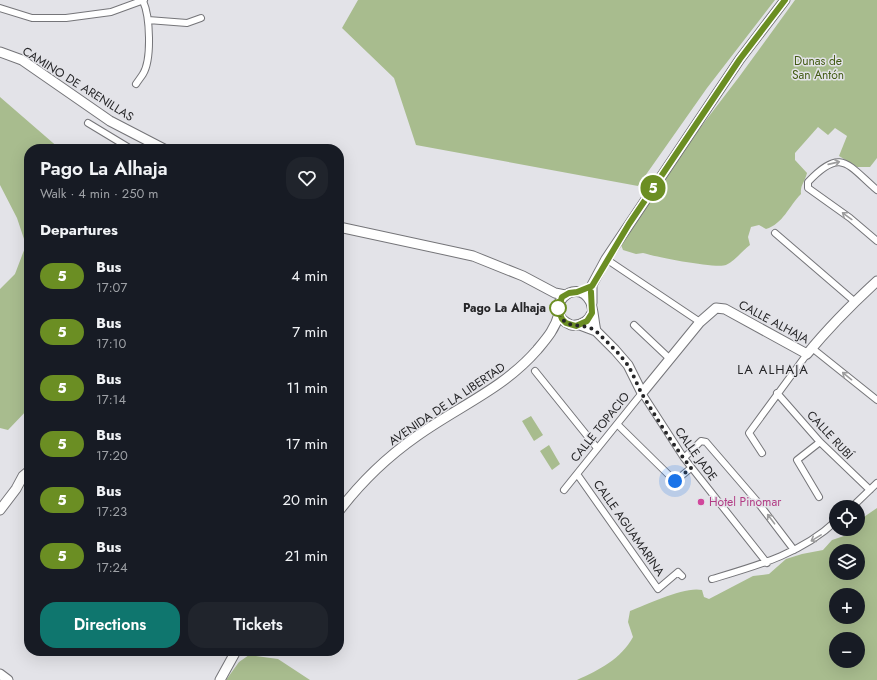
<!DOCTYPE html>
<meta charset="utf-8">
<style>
:root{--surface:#171b24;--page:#20242c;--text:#f1f3f6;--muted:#9ea1a6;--accent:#0f766e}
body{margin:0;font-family:Jost,sans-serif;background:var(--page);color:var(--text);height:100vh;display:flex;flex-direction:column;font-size:15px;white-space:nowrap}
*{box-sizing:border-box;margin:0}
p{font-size:13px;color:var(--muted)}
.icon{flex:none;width:22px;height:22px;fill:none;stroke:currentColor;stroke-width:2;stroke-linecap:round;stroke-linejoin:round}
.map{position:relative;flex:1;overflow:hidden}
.drawer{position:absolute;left:24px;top:144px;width:320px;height:512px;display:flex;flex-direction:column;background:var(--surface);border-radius:16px;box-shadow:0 4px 16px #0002}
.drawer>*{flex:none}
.badge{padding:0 8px;border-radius:13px;font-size:14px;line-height:26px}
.controls{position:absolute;left:829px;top:500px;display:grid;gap:8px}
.controls a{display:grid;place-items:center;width:36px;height:36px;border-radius:50%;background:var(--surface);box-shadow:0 4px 16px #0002;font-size:20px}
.you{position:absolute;width:20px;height:20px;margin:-10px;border:3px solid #fff;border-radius:50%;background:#1a73e8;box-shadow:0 0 0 6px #1a73e833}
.map>.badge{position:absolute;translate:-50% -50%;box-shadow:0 0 0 2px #fff}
h2{padding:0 16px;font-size:15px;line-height:36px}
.round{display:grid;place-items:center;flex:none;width:42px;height:42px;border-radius:16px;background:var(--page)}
.summary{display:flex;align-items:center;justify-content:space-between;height:68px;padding:0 16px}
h1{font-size:19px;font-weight:600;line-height:30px}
.cta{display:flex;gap:8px;margin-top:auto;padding:8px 16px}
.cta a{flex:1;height:46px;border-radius:16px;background:var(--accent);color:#fff;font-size:16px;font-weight:600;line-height:46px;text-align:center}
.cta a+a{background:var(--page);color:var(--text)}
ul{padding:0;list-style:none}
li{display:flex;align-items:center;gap:12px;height:56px;padding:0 16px}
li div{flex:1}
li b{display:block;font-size:15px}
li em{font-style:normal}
li .badge{min-width:44px;font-weight:700;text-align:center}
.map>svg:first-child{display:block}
</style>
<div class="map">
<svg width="877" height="680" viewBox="0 0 877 680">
<rect width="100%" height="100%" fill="#e3e3e8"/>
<path fill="#a8bc8e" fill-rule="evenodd" d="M358 0H775L707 88 638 186 416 145 394 78 342 28Z
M795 0H877V158L870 167H857L839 156 847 136 835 128 828 135 818 127 795 153V160L807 173C805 182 800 185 801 194 789 206 783 224 766 229L759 225 751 227 748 237 750 245C742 251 736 260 726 265 717 269 656 257 643 253L636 254 623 250 621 245 677 158 739 77Z
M0 97 60 149H29V408L8 430 0 428V289L15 274 26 245 17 218 0 185Z
M531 416 543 435 534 441 522 421Z
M549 445 560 464 552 470 540 451Z
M877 508V680H577C599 670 621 659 633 637L628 622 630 611C648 604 685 586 702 590L704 597 709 599 753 576 769 574 786 559 802 554 823 550 832 540 847 535 849 529H858V521ZM836 551H858V573H836ZM836 595H858V617H836ZM836 639H858V661H836Z
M249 655 278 659 310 680H226L239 662Z"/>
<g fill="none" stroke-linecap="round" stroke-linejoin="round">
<g stroke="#757579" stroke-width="8">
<path id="street" d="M0 8 32 18H66L111 12 144 0
M148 20 187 23 201 18
M136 84C138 81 141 77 143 74 152 59 150 16 143 1
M88 123 131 149
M877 190C847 164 841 147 808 182V188L850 218 877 241
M775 233 854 301
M606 259 700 322
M634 325 670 359
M812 348 877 400
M535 371 597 448
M777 393 820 442 870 490
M617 424 675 481 691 468
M762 453 749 433 807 354
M684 458 701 441 706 442 756 500 794 550
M577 474 658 589 678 572 682 576
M564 490 642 393 684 458 767 563
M819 497 797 460 820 442
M852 507 877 483
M712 579C756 566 801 554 836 521"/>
</g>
<g stroke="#757579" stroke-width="11">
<path id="secondary" d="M0 52 22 60 110 121 164 149
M339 227 473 256 523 276 555 293 565 295
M592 303V285L606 259 740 59 785 0
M592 313C588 322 581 326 571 325 538 311 576 274 590 301 593 305 594 324 596 331
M580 325 596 331 615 350 628 365 642 393 700 322 716 308 725 309 807 354C829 327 852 304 877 281
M0 510 16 489 23 476 29 471
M339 511C361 482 387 457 417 436 459 406 503 389 537 350 547 338 555 329 559 314
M0 674 8 680
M220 680 236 651"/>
</g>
<use href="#street" stroke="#fff" stroke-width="6"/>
<use href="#secondary" stroke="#fff" stroke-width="9"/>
</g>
<defs><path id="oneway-shaft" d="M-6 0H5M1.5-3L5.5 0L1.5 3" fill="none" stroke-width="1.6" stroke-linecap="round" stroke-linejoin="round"/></defs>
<g stroke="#9d9d9e">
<use href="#oneway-shaft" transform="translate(834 163) rotate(-13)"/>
<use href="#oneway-shaft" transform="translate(847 216) rotate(-144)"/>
<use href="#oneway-shaft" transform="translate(847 376) rotate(-141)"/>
<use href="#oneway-shaft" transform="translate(771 519) rotate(-127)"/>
<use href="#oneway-shaft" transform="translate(816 538) rotate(149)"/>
</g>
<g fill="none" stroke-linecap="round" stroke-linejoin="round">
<g stroke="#fff" stroke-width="9">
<path id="line" d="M591 292 592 313 587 321 576 326 566 323 562 319 558 309 562 297 569 293 577 292 592 286 629 224 740 59 785 0"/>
</g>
<use href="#line" stroke="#6b8e23" stroke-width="6"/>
<path stroke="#262628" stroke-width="4" stroke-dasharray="0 7.2" d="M558 308C562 334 584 319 598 333 608 343 619 353 627 364 633 373 637 385 642 394 657 419 673 445 691 468L675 481"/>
</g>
<circle fill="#fff" stroke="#6b8e23" stroke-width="2" cx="558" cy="308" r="8"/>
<circle fill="#d1479c" stroke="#e3e3e8" stroke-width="1.5" cx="701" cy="502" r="4"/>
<g text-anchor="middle" stroke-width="3" stroke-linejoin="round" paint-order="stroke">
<g font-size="12" fill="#445c16" stroke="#e3e3e8">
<text x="818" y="65">Dunas de<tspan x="818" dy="14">San Antón</tspan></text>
</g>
<g font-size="12" fill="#262628" stroke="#e3e3e8">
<text transform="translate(78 84) rotate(32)" y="4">CAMINO DE ARENILLAS</text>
<text transform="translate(774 322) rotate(28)" y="4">CALLE ALHAJA</text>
<text transform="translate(447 404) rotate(-34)" y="4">AVENIDA DE LA LIBERTAD</text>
<text transform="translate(600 427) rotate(-51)" y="4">CALLE TOPACIO</text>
<text transform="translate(830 435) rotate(47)" y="4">CALLE RUBÍ</text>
<text transform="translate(696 454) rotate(54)" y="4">CALLE JADE</text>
<text transform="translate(629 528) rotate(55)" y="4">CALLE AGUAMARINA</text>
</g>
<g font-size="12" font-weight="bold" fill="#262628" stroke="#e3e3e8" text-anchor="end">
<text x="546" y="312">Pago La Alhaja</text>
</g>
<g font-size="12" fill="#b23c85" stroke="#e3e3e8" text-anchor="start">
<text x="709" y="506">Hotel Pinomar</text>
</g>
<g font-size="13" letter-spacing="1" fill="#262628" stroke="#e3e3e8">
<text x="773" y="374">LA ALHAJA</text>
</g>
</g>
</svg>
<div class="controls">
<a><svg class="icon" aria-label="locate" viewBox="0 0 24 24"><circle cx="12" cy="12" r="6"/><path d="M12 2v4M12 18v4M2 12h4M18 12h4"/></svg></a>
<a><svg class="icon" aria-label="layers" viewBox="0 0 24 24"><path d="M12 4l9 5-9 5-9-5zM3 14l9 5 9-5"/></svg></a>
<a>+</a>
<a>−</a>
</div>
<div class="you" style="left:675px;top:481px"></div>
<b class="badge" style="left:653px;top:188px;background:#6b8e23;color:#fff">5</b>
<section class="drawer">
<div class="summary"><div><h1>Pago La Alhaja</h1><p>Walk · 4 min · 250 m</p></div><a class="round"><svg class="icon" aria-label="heart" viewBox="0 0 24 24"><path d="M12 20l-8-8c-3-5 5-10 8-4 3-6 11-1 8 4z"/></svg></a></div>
<h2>Departures</h2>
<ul>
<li><span class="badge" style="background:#6b8e23;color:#fff">5</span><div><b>Bus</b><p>17:07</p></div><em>4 min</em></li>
<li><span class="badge" style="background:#6b8e23;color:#fff">5</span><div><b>Bus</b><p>17:10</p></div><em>7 min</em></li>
<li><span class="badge" style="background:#6b8e23;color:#fff">5</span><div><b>Bus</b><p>17:14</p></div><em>11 min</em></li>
<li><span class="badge" style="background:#6b8e23;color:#fff">5</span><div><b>Bus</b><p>17:20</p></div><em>17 min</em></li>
<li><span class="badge" style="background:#6b8e23;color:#fff">5</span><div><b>Bus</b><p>17:23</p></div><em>20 min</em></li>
<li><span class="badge" style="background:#6b8e23;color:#fff">5</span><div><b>Bus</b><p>17:24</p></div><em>21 min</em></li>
</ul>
<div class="cta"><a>Directions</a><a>Tickets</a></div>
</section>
</div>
